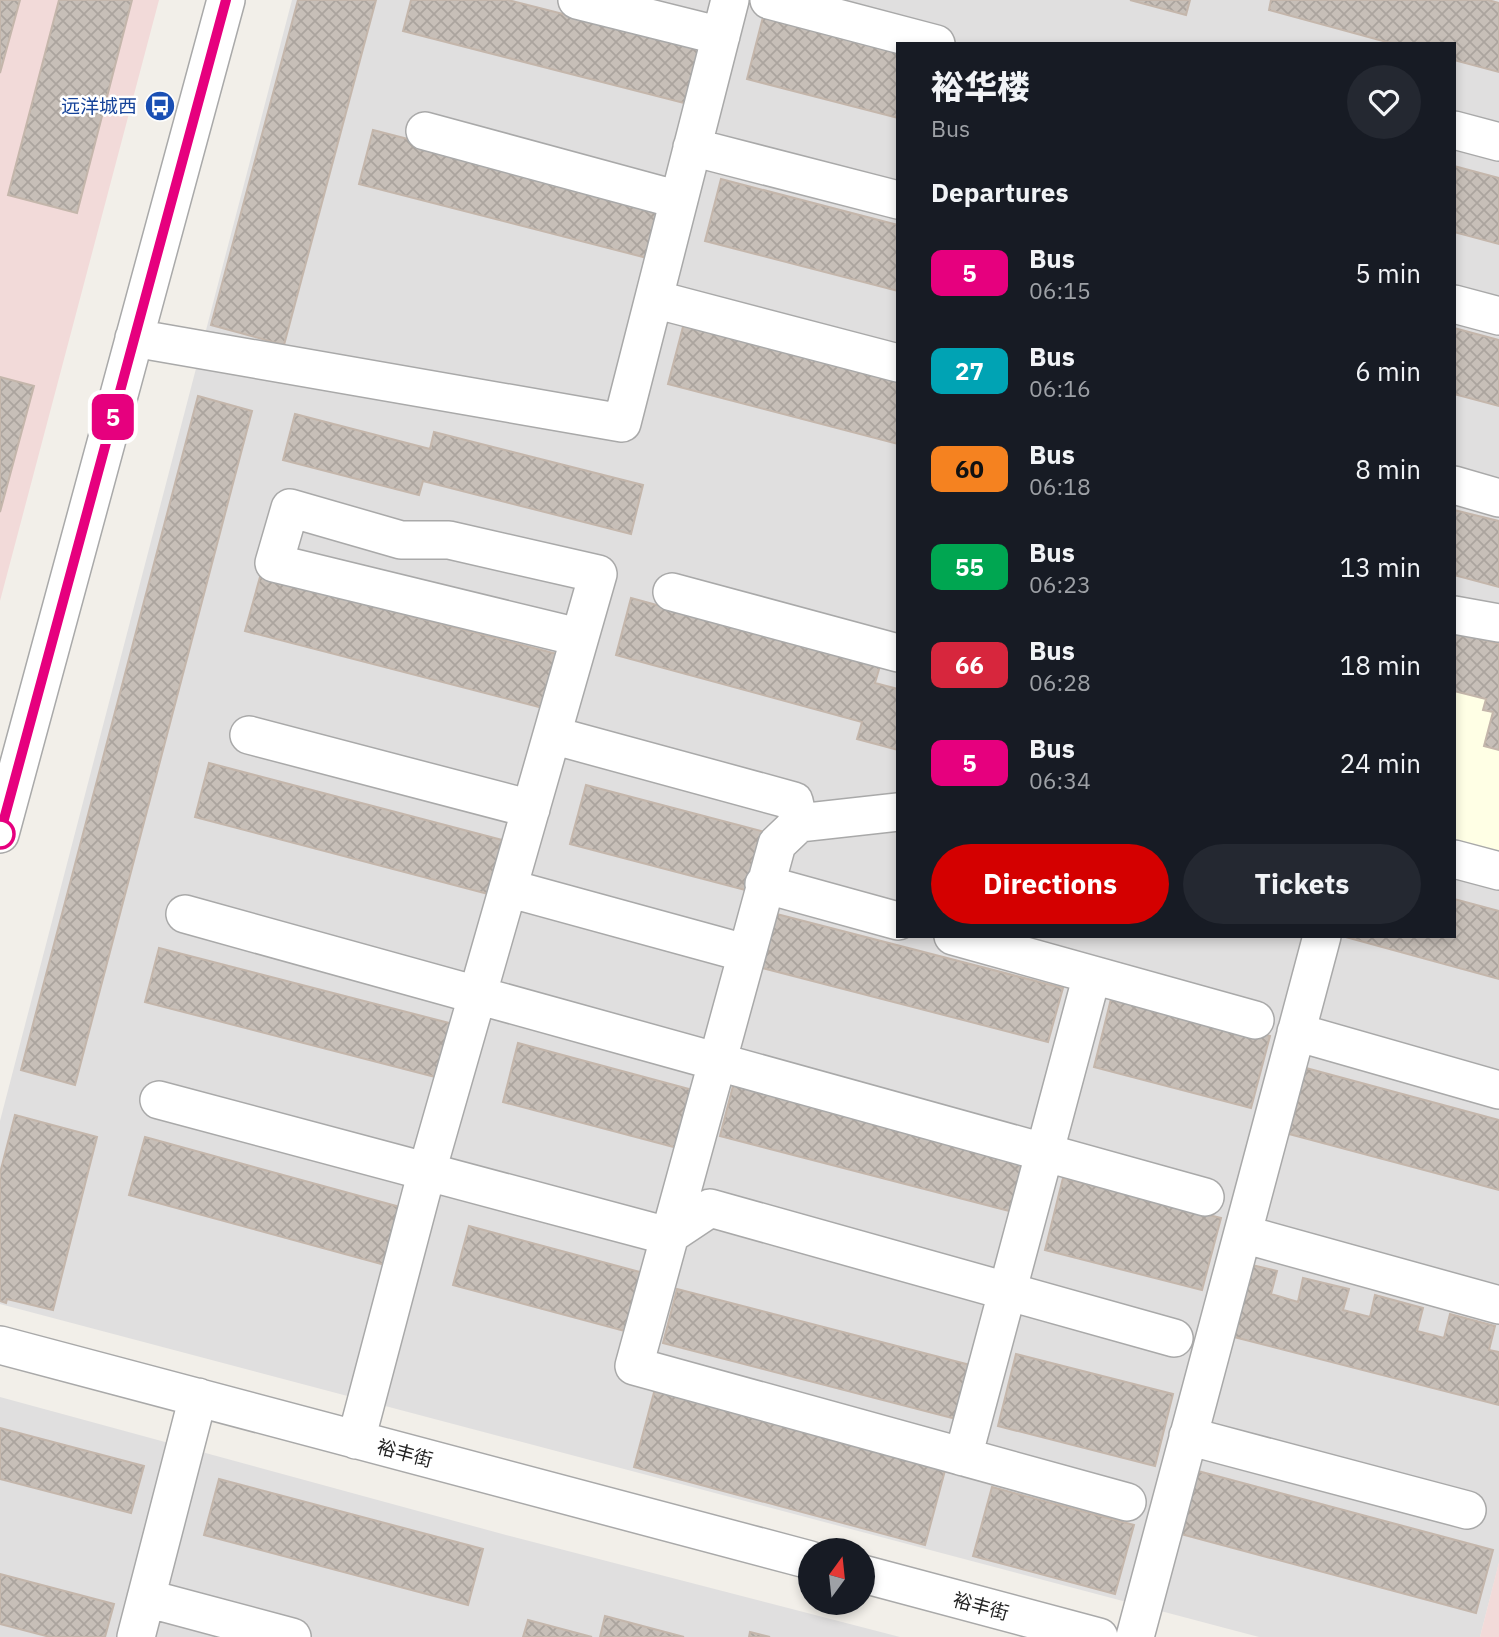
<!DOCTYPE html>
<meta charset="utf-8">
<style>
:root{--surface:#171b24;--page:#242831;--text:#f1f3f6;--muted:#9ea1a6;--accent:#d40000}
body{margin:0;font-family:"IBM Plex Sans","Noto Sans SC",sans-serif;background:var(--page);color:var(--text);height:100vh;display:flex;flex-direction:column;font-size:26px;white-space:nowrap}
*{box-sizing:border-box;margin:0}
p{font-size:23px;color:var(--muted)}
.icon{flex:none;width:38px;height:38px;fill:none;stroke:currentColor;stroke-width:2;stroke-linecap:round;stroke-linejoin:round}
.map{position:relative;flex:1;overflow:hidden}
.drawer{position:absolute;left:896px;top:42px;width:560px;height:896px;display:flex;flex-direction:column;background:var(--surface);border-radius:0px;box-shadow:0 4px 10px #0003}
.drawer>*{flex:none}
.badge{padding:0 14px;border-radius:10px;font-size:24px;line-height:46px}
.needle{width:46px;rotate:15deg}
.fabs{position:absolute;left:798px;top:1538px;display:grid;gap:14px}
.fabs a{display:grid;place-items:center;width:77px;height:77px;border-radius:50%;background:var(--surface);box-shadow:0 4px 10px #0003;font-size:35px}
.map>.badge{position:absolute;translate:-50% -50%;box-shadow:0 0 0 4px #fff}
h2{padding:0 35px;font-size:26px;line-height:63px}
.round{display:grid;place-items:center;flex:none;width:74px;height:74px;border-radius:37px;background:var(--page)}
.overview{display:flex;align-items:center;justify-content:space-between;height:119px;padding:0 35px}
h1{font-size:33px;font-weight:800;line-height:52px}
.primary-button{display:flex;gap:14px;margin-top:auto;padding:14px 35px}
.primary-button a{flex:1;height:80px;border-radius:42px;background:var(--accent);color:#fff;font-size:28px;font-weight:800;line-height:80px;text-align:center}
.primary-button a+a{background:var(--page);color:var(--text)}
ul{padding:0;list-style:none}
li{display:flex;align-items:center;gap:21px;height:98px;padding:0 35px}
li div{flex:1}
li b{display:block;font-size:26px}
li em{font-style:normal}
li .badge{min-width:77px;font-weight:700;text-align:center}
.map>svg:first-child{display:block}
</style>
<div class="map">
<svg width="1499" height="1637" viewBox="0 0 1499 1637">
<defs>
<pattern id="building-cross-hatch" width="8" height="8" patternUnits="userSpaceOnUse" patternTransform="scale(1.75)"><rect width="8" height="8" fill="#c7bfb8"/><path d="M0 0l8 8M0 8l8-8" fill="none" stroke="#aba49e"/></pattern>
</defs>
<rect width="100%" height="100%" fill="#f2efe9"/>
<path fill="#e0dfdf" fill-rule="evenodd" d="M292 0H1499V1563L1480 1637H1259L0 1304V1121ZM898 44H1454V936H898Z
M0 1397 506 1535 900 1637H0Z"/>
<path fill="#f2dad9" d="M0 0H159L0 601Z
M1499 1562V1637H1480Z"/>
<path fill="#ffffe5" d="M1454 624 1499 635V852L1454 839Z"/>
<path fill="url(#building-cross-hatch)" stroke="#c4b6ab" stroke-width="2" d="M0 0H20L0 73Z
M59 0H132L77 213 8 195Z
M298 0H376L284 345 211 325Z
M411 0H508L705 50 692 105 403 31Z
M1130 0H1190L1186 15Z
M1271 0H1488L1499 3V72L1454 60V44H1394L1269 10Z
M763 17 898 52V118L747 79Z
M373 130 661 204 647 258 359 184Z
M1454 166 1499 178V244L1454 232Z
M721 179 898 225V291L705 241Z
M684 323 898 379V444L668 384Z
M1454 328 1499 340V406L1454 394Z
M0 377 34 386 0 512Z
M198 396 252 411 75 1085 21 1070Z
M295 414 430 449 434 432 643 485 631 534 423 481 419 495 283 460Z
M1454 510 1499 521V587L1454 575Z
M260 577 557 654 543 708 245 631Z
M631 598 880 666 875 683 898 689V750L857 739 862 722 616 655Z
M1454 632 1499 644V750L1484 746 1493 712 1483 710 1486 699 1454 691Z
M209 763 506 841 492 895 195 817Z
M586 785 769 833 753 892 570 844Z
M1454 899 1499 911V979L1342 936H1454Z
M765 911 1063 988 1048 1042 751 965Z
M159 948 457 1025 443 1079 145 1002Z
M1112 995 1270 1036 1251 1108 1094 1067Z
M518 1043 700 1092 685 1150 503 1102Z
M1306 1068 1499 1120V1190L1289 1134Z
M734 1082 1031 1159 1017 1213 720 1136Z
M15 1115 97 1137 53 1310 7 1299 6 1303 0 1301V1173Z
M145 1137 400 1207 385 1265 129 1195Z
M1063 1178 1221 1218 1202 1290 1045 1250Z
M469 1226 651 1275 636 1334 453 1285Z
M1252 1265 1277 1271 1271 1294 1298 1302 1303 1278 1349 1289 1343 1310 1370 1317 1375 1295 1423 1308 1417 1331 1444 1338 1450 1314 1495 1326 1489 1350 1499 1352V1405L1234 1337Z
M677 1289 974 1366 960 1420 663 1343Z
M1016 1354 1173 1394 1155 1466 998 1426Z
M656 1385 947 1463 925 1545 634 1467Z
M0 1428 144 1466 131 1513 0 1479Z
M1198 1471 1493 1550 1476 1613 1181 1534Z
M219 1479 483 1549 468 1605 204 1535Z
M992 1487 1134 1525 1115 1594 973 1556Z
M0 1574 114 1604 105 1637H50L0 1624Z
M605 1616 684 1637H600Z
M528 1620 592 1637H523Z
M750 1632 770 1637H749Z"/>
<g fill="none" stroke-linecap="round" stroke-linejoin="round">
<g stroke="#a9a9a9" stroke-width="40">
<path id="minor" d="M577 0 721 36
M769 0 936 44
M1454 130 1499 142
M425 131 679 200
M692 147 898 200
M654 299 898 363
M1454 304 1499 316
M134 338 622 423 730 0
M1454 485 1499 498
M672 592 898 653
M1454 615 1499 623
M249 735 531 809
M552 735 794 801 799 823
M898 812 799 823 777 844 634 1366 1127 1502
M0 834 226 0
M1454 859 1499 871
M764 884 898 921
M508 888 745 953
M185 914 1205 1197
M953 936 1255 1020
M1296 1032 1499 1090
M159 1100 668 1236 710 1208 1174 1338
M1243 1234 1499 1305
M0 1345 810 1560
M1188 1436 1467 1510
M356 1440 427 1171 598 574 449 540H401L290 508 274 563 578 637
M963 1457 1092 975
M863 1574 1099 1637
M146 1598 292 1637
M136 1637 198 1397
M1135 1637 1322 936"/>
</g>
<use href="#minor" stroke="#fff" stroke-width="37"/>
</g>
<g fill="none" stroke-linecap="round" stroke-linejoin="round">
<g stroke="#fff" stroke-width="16">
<path id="line" d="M0 834 226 0"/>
</g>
<use href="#line" stroke="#e6007e" stroke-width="10"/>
</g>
<defs>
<g id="bus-disc" transform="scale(1.575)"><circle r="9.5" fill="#1a4fb4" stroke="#fff"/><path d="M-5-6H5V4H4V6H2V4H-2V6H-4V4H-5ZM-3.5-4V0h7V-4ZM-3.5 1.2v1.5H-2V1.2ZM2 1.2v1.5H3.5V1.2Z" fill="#fff"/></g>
</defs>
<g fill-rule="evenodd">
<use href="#bus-disc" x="160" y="106"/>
</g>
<circle fill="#fff" stroke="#e6007e" stroke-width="3.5" cx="0" cy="834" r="14"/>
<g text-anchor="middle" stroke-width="5" stroke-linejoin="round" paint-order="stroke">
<g font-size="19" fill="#164399" stroke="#fff" text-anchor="end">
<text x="137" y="113">远洋城西</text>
</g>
<g font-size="19" fill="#222" stroke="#fff">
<text transform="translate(405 1453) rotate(15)" y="7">裕丰街</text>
<text transform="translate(981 1606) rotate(15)" y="7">裕丰街</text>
</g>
</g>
</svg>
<div class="fabs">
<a><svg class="needle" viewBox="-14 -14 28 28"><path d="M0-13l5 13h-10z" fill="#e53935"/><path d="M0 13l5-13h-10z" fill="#9ea1a6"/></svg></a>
</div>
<b class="badge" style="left:113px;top:417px;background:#e6007e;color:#fff">5</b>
<section class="drawer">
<div class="overview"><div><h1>裕华楼</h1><p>Bus</p></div><a class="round"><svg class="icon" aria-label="heart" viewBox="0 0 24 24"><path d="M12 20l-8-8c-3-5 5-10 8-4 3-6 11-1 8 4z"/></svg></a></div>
<h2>Departures</h2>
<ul>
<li><span class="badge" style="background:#e6007e;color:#fff">5</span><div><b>Bus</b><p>06:15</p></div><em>5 min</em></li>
<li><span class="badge" style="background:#00a3b4;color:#fff">27</span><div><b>Bus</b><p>06:16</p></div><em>6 min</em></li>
<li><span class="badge" style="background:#f58220;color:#111">60</span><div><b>Bus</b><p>06:18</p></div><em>8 min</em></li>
<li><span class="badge" style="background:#00a651;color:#fff">55</span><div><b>Bus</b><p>06:23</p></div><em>13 min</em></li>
<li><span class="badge" style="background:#d7263d;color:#fff">66</span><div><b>Bus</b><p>06:28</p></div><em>18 min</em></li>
<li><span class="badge" style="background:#e6007e;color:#fff">5</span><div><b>Bus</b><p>06:34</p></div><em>24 min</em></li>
</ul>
<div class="primary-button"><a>Directions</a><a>Tickets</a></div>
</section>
</div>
